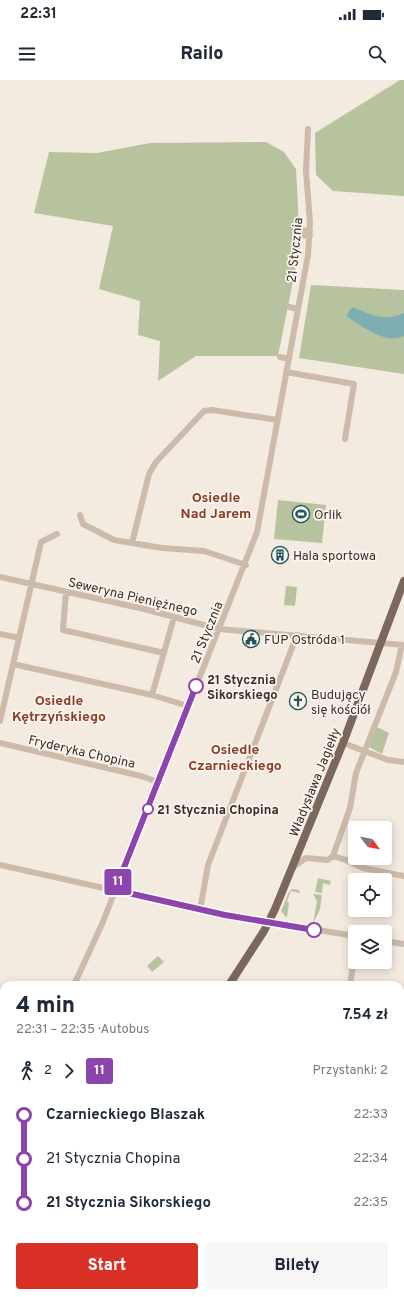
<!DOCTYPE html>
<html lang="pl">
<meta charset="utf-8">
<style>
:root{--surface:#fff;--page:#f6f6f7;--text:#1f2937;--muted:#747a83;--accent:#d93025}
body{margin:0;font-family:Overpass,sans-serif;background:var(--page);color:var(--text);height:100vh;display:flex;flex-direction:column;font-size:15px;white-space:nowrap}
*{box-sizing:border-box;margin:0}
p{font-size:13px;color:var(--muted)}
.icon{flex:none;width:22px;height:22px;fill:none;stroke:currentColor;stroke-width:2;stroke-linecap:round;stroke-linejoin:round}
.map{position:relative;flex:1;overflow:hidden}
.panel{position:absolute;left:0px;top:901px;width:404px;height:316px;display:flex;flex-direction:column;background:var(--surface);border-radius:12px 12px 0 0;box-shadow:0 2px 10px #0003}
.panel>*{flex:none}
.badge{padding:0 8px;border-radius:3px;font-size:14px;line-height:26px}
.needle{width:26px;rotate:122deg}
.tools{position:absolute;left:348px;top:741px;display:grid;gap:8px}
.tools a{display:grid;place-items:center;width:44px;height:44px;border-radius:4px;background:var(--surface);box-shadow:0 2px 10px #0003;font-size:20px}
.map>.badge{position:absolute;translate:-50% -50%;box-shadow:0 0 0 2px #fff}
.legs{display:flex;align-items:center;gap:6px;height:44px;padding:0 16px;font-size:13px}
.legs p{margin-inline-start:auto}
.head{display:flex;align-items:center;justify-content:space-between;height:68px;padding:0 16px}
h1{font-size:22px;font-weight:800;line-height:30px}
.action{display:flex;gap:8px;margin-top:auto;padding:8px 16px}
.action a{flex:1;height:46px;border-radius:4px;background:var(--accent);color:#fff;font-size:16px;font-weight:800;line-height:46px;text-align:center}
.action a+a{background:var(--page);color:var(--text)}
ul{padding:0 16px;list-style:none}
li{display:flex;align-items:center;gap:14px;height:44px;font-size:15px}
li i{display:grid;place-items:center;width:6px;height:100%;margin:0 5px;background:currentColor}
li i::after{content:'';width:10px;height:10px;margin:-5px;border:3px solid;border-radius:50%;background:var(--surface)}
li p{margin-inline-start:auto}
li:first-child i{background:linear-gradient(#0000 50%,currentColor 0)}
li:last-child i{background:linear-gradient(currentColor 50%,#0000 0)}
.status{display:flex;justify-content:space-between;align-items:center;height:28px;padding:0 20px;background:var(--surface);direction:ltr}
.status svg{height:11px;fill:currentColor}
header{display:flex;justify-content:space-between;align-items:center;height:52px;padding:0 16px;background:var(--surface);font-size:18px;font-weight:800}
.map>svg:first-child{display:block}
</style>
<div class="status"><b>22:31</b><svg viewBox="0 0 49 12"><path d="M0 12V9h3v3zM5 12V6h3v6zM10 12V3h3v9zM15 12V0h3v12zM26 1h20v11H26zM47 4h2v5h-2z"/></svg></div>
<header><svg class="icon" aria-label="menu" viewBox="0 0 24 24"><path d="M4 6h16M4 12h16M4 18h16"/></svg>Railo<svg class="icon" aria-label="search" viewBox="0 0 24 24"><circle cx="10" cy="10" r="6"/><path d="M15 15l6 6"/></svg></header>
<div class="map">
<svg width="404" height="1217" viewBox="0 0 404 1217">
<rect width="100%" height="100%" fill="#f3eae0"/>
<path fill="#b7c39f" d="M400 0H404V116L333 111 316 95 315 53Z
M266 62 284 72 296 89 300 166 278 276H196L158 301 160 261 138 255 140 221 99 209 113 146 34 133 49 72 97 73 150 63Z
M311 205 404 210V294L299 278Z
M278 420 326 425 322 463 274 459Z
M286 506 297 507 295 526 284 525Z
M377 647 389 653 382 674 369 667Z
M318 798 331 801 330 805 323 803 322 813 315 812Z
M292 809 299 810 300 813 291 811 287 821 289 823 287 837 296 841 285 836 281 831 289 812Z
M313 814 322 815 320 829 313 844 317 821Z
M158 876 164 882 152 892 147 886Z
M4 1048V1083L0 1081V1051Z"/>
<path fill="#7eaeb1" d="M352 227C373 235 382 242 404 233V256C385 265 362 246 346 236Z"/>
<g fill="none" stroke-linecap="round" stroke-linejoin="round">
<path stroke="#ccbbab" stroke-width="6" d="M296 150 310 151
M301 155 310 156
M289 227 298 229
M280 277 289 279
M286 292 354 304 345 359
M80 435 83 444 114 460 132 463
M246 485 204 471 162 468 132 463 149 394 156 382 204 331 212 330 278 340
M0 497 144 529 219 549 404 565
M66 512 63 550 164 573
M0 554 19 558
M402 565 396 592 356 693 350 728 333 776 346 780 363 788 404 796
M13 584 152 615 188 626
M152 615 174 537
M0 641 41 462 57 454
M0 663 141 696 158 702
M343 663 388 680 404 682
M0 785 225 835 355 856
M293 787 306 778 328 780 333 776
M200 830 208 785 297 555
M385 861 404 864
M74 905 102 844 257 452 308 175 310 142 306 91 308 49
M350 905 355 872
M400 991 404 984
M0 1048 4 1045
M400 1077 404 1066
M400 1126H404
M400 1161 404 1160
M81 1213 88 1217
M169 1213 170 1217
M103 1217 105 1213
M196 1217 210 1213"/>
<path stroke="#7c675c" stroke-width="8" d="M229 905 264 851 275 829 343 663 404 501
M32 1217 34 1213"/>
</g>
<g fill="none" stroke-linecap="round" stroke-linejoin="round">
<g stroke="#fff" stroke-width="9">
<path id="line-1" d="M196 606 115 810 225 835 314 850"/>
</g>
<use href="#line-1" stroke="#8e44ad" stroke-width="6"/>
</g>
<defs>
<g id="stadium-ring" transform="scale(0.9)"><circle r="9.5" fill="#fbf4ed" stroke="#1f575c" stroke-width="1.5"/><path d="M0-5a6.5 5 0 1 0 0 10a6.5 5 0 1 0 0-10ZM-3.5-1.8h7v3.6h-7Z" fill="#1f575c"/></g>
<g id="building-ring" transform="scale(0.9)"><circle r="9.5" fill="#fbf4ed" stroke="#1f575c" stroke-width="1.5"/><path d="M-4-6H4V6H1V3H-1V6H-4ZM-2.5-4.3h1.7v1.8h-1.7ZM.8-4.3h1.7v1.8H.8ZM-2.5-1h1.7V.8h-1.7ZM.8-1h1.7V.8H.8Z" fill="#1f575c"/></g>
<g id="civic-ring" transform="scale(0.9)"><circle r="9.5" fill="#fbf4ed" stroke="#1f575c" stroke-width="1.5"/><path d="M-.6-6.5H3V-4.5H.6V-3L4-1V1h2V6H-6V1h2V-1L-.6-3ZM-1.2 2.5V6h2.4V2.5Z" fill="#1f575c"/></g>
<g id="church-ring" transform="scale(0.9)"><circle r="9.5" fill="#fbf4ed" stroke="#1f575c" stroke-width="1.5"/><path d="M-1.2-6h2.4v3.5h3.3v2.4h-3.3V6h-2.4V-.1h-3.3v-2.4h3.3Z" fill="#1f575c"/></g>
</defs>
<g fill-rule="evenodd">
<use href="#stadium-ring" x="301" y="434"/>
<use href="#building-ring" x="280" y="475"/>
<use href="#civic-ring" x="251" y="559"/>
<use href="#church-ring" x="298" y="621"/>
</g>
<g fill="#fff" stroke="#8e44ad" stroke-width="2">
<circle cx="196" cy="606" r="7"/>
<circle cx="148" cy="729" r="5"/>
<circle cx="314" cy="850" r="7"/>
</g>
<g text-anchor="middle" stroke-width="3.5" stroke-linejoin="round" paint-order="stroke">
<g font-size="13" fill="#3a2f2a" stroke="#fbf4ed">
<text transform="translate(294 170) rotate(-84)" y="5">21 Stycznia</text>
<text transform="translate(133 516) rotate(13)" y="5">Seweryna Pieniężnego</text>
<text transform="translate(206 552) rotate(-68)" y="5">21 Stycznia</text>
<text transform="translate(82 671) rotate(13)" y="5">Fryderyka Chopina</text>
<text transform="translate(314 702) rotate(-68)" y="5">Władysława Jagiełły</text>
</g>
<g font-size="13" fill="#3a2f2a" stroke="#fbf4ed" text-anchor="start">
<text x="314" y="439">Orlik</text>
<text x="293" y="480">Hala sportowa</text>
<text x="264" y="564">FUP Ostróda 1</text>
<text x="311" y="619">Budujący<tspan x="311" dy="15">się kościół</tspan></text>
</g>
<g font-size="13" font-weight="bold" fill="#3a2f2a" stroke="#fbf4ed" text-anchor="start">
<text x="207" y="604">21 Stycznia<tspan x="207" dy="15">Sikorskiego</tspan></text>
<text x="157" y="734">21 Stycznia Chopina</text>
</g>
<g font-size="14" font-weight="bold" fill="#8a3c23" stroke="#fbf4ed">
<text x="216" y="422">Osiedle<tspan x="216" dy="16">Nad Jarem</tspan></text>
<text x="59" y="625">Osiedle<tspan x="59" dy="16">Kętrzyńskiego</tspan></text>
<text x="235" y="674">Osiedle<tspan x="235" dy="16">Czarnieckiego</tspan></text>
</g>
</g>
</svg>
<div class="tools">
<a><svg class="needle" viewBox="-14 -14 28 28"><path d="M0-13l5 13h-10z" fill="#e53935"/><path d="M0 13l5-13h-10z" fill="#747a83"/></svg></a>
<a><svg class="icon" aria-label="locate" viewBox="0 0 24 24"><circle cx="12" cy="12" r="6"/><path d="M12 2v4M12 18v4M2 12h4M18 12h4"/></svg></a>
<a><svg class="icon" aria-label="layers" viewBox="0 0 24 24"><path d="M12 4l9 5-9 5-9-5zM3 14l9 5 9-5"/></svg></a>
</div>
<b class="badge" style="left:118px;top:802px;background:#8e44ad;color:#fff">11</b>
<section class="panel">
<div class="head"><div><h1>4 min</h1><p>22:31 – 22:35 · Autobus</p></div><b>7.54 zł</b></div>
<div class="legs"><svg class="icon" aria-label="walk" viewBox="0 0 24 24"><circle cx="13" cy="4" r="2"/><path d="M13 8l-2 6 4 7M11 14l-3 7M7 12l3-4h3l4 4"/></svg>2<svg class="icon" aria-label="forward" viewBox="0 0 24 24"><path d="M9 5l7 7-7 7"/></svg><b class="badge" style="background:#8e44ad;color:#fff">11</b><p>Przystanki: 2</p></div>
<ul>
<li><i style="color:#8e44ad"></i><b>Czarnieckiego Blaszak</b><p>22:33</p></li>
<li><i style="color:#8e44ad"></i><span>21 Stycznia Chopina</span><p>22:34</p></li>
<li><i style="color:#8e44ad"></i><b>21 Stycznia Sikorskiego</b><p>22:35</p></li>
</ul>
<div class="action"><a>Start</a><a>Bilety</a></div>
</section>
</div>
